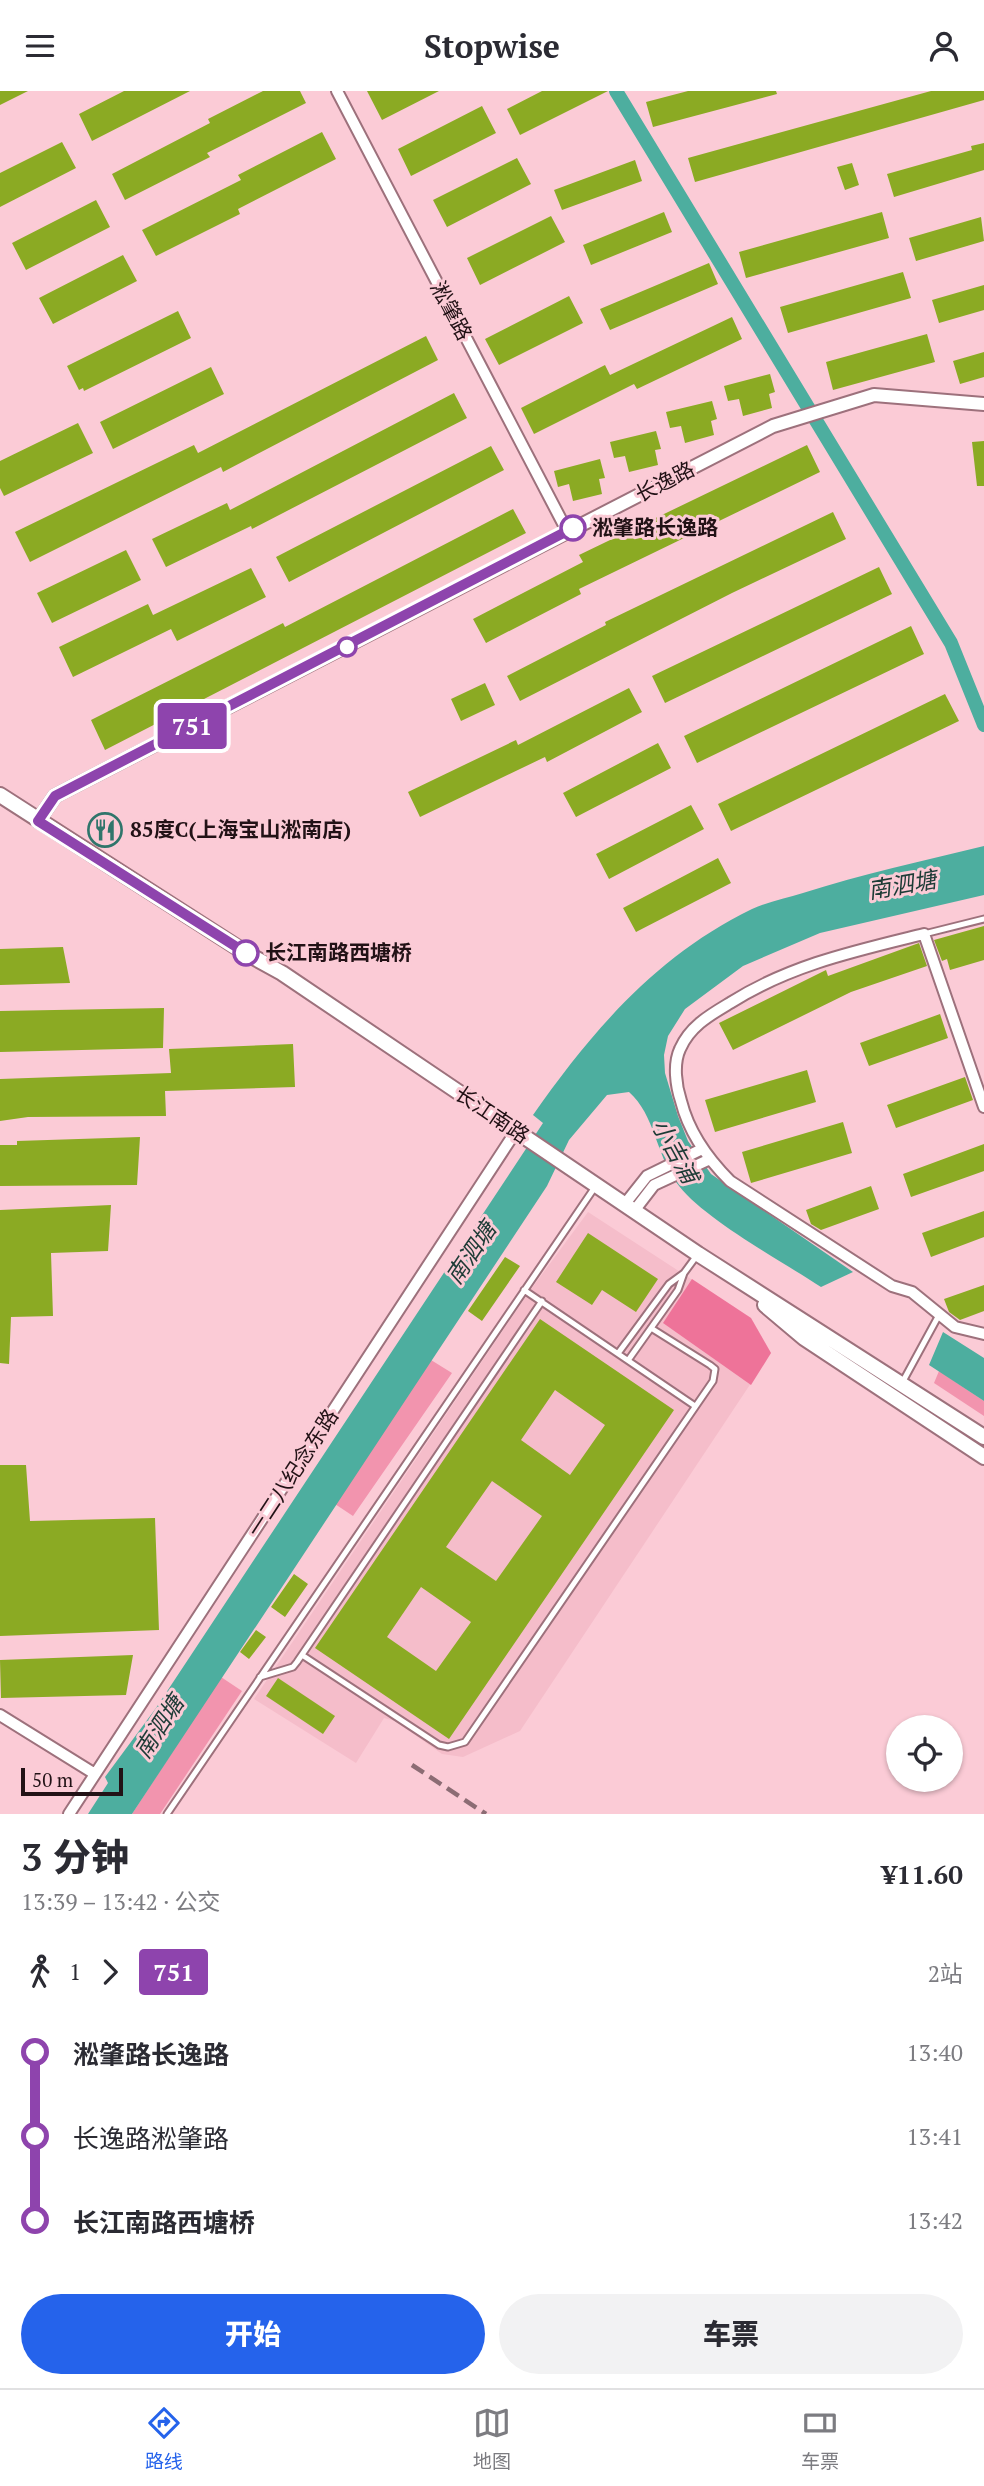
<!DOCTYPE html>
<html lang="zh">
<meta charset="utf-8">
<style>
:root{--surface:#fff;--page:#f2f2f3;--text:#2b2b33;--muted:#7c7c81;--line:#e1e1e2;--accent:#2563eb}
body{margin:0;font-family:"PT Serif","Noto Sans SC",serif;background:var(--page);color:var(--text);height:100vh;display:flex;flex-direction:column;font-size:26px;white-space:nowrap}
*{box-sizing:border-box;margin:0}
p{font-size:23px;color:var(--muted)}
.icon{flex:none;width:38px;height:38px;fill:none;stroke:currentColor;stroke-width:2;stroke-linecap:round;stroke-linejoin:round}
.map{position:relative;height:1723px;overflow:hidden}
.panel{display:flex;flex-direction:column;background:var(--surface);flex:1}
.panel>*{flex:none}
.badge{padding:0 14px;border-radius:5px;font-size:24px;line-height:46px}
.buttons{position:absolute;left:886px;top:1624px;display:grid;gap:14px}
.buttons a{display:grid;place-items:center;width:77px;height:77px;border-radius:50%;background:var(--surface);box-shadow:0 2px 5px #0004;font-size:35px}
.scale{position:absolute;left:21px;bottom:18px;width:102px;box-sizing:border-box;padding-left:7px;border:4px solid #221216;border-top:0;font-size:19px;line-height:24px;white-space:nowrap;color:#221216;-webkit-text-stroke:5px #fbcbd6;paint-order:stroke}
.map>.badge{position:absolute;translate:-50% -50%;box-shadow:0 0 0 4px #fff}
.legs{display:flex;align-items:center;gap:10px;height:77px;padding:0 21px;font-size:23px}
.legs p{margin-inline-start:auto}
.head{display:flex;align-items:center;justify-content:space-between;height:119px;padding:0 21px}
h1{font-size:38px;font-weight:800;line-height:52px}
.button{display:flex;gap:14px;margin-top:auto;padding:14px 21px}
.button a{flex:1;height:80px;border-radius:42px;background:var(--accent);color:#fff;font-size:28px;font-weight:800;line-height:80px;text-align:center}
.button a+a{background:var(--page);color:var(--text)}
ul{padding:0 21px;list-style:none}
li{display:flex;align-items:center;gap:24px;height:84px;font-size:26px}
li i{display:grid;place-items:center;width:10px;height:100%;margin:0 9px;background:currentColor}
li i::after{content:'';width:18px;height:18px;margin:-9px;border:5px solid;border-radius:50%;background:var(--surface)}
li p{margin-inline-start:auto}
li:first-child i{background:linear-gradient(#0000 50%,currentColor 0)}
li:last-child i{background:linear-gradient(currentColor 50%,#0000 0)}
header{display:flex;justify-content:space-between;align-items:center;height:91px;padding:0 21px;background:var(--surface);font-size:32px;font-weight:800}
.tabs{display:flex;justify-content:space-around;align-items:center;height:98px;border-top:2px solid var(--line);background:var(--surface);font-size:19px;color:var(--muted)}
.tabs a{display:grid;justify-items:center;gap:4px}
.tabs .on{color:var(--accent)}
.map>svg:first-child{display:block}
</style>
<header><svg class="icon" aria-label="menu" viewBox="0 0 24 24"><path d="M4 6h16M4 12h16M4 18h16"/></svg>Stopwise<svg class="icon" aria-label="person" viewBox="0 0 24 24"><circle cx="12" cy="8" r="4"/><path d="M4 21q1-7 8-7t8 7"/></svg></header>
<div class="map">
<svg width="984" height="1723" viewBox="0 0 984 1723">
<rect width="100%" height="100%" fill="#fbcbd6"/>
<path fill="#f5bdca" d="M588 1121 751 1227 771 1262 520 1640 463 1666 442 1663 395 1630 384 1627 356 1672 254 1608 529 1201Z"/>
<path fill="#f294ae" d="M431 1269 452 1282 353 1425 335 1413Z
M939 1280 984 1310V1325L934 1292Z
M221 1586 242 1600 160 1723H132Z"/>
<path fill="#ee7399" d="M692 1188 751 1227 771 1262 751 1294 663 1232Z"/>
<path fill="#4dae9f" d="M984 755V804L820 842 743 875 685 918 668 945 664 964 665 982 678 1025 688 1050 711 1083 853 1181 821 1196C783 1171 700 1126 676 1091 656 1063 655 1024 629 1001L607 1004 569 1049 547 1095 132 1723H88L108 1692 105 1686 156 1617 543 1032 533 1024C592 940 657 864 752 818 768 811 786 807 803 802 862 783 923 770 984 755Z
M943 1241 984 1267V1310L929 1274Z"/>
<g fill="none" stroke-linecap="round" stroke-linejoin="round">
<path stroke="#4dae9f" stroke-width="14" d="M616 0 951 552 984 634"/>
</g>
<path fill="#8baa23" fill-rule="evenodd" d="M0 0H28L0 14Z
M124 0H190L92 50 79 23Z
M263 0H300L306 12 207 62 210 66 125 109 112 83 210 32 208 28Z
M367 0H439L382 29Z
M542 0H608L520 44 507 18Z
M688 0H776L777 3 653 36 646 11Z
M931 0H984V9L695 91 688 67Z
M482 15 496 42 411 85 398 58Z
M322 41 336 68 238 118 240 123 156 165 142 139 241 89 238 84Z
M62 51 76 77 0 116V82Z
M984 52V79L894 106 887 83 972 59 971 55Z
M517 67 531 93 447 136 433 109Z
M635 69 642 90 562 119 554 99Z
M852 72 859 94 845 99 837 76Z
M96 109 110 136 26 179 12 152Z
M664 121 672 141 591 174 583 154Z
M882 121 889 147 746 187 739 161Z
M551 125 565 151 480 194 467 167Z
M981 126 984 150 916 170 909 147Z
M123 164 137 190 53 233 39 207Z
M709 172 718 193 610 239 600 218Z
M903 181 911 207 788 242 780 216Z
M984 194V219L939 232 932 209Z
M569 205 583 232 499 274 485 248Z
M178 220 191 247 84 300 83 297 79 299 67 275Z
M732 226 742 248 637 298 634 293 534 343 521 317 605 274 610 284Z
M927 243 935 271 833 299 826 271Z
M426 245 438 269 223 381 221 376 30 471 15 441 194 354 198 362Z
M984 261V286L960 293 953 270Z
M211 276 224 303 113 358 100 331Z
M770 283 775 301 769 303 772 317 743 325 739 308 728 310 724 295Z
M454 302 467 327 252 438 251 435 166 476 152 448 227 412 230 419Z
M712 310 717 328 711 330 714 344 685 352 681 335 670 337 666 321Z
M78 332 93 362 4 405 0 397V370Z
M656 340 661 358 655 359 658 374 629 381 625 365 614 367 610 351Z
M984 350V395H977L972 351Z
M807 354 820 381 579 498 581 503 486 552 473 528 583 471 579 464Z
M491 355 504 379 289 491 276 466Z
M600 368 605 387 599 388 602 403 573 410 569 393 558 396 554 380Z
M513 418 526 442 105 659 91 629 283 532 285 536Z
M833 421 846 448 732 502 520 610 507 585 606 534 605 531Z
M126 459 141 489 52 532 37 502Z
M879 476 892 503 665 612 652 585Z
M251 477 266 506 177 550 171 538 73 586 59 556 148 513 153 524Z
M911 535 924 563 697 672 684 645Z
M485 592 495 614 461 630 451 608Z
M629 597 642 621 547 671 545 666 420 726 408 701 516 649 518 654Z
M945 603 959 630 731 740 718 713Z
M658 652 671 677 576 726 563 702Z
M691 714 704 738 609 788 596 763Z
M718 767 731 792 636 841 623 817Z
M984 835V869L950 879 947 868 942 870 934 849Z
M919 852 927 875 851 901 733 959 719 932 826 879 828 885Z
M63 856 70 892 0 894V858Z
M164 917 163 957 0 961V920Z
M940 923 948 947 869 975 860 952Z
M293 953 295 996 165 1000 166 1025 28 1026 0 1030V988L171 982 169 958Z
M807 979 816 1011 715 1041 705 1009Z
M965 986 973 1009 896 1037 887 1014Z
M843 1031 852 1062 751 1092 742 1061Z
M140 1046 137 1094 0 1095V1054H17V1050Z
M984 1053V1080L911 1106 903 1083Z
M871 1095 879 1118 821 1139 811 1133 806 1119Z
M111 1114 108 1160 51 1162 53 1225 11 1226 9 1273 0 1272V1119Z
M984 1120V1146L931 1166 922 1142Z
M588 1142 658 1188 636 1221 602 1199 592 1214 556 1191Z
M505 1166 520 1175 482 1230 468 1220Z
M984 1194V1220L960 1229 949 1221 944 1208Z
M540 1228 674 1319 449 1648 315 1557ZM555 1299 605 1334 570 1384 521 1349ZM492 1390 542 1425 496 1490 446 1456ZM421 1496 471 1531 436 1580 387 1546Z
M0 1374H26L30 1430 155 1427 159 1539 0 1545Z
M294 1483 308 1493 285 1526 271 1516Z
M256 1539 266 1546 249 1568 240 1561Z
M133 1564 126 1604 1 1607 0 1569Z
M278 1587 335 1625 323 1643 266 1605Z"/>
<g fill="none" stroke-linecap="round" stroke-linejoin="round">
<g stroke="#9d717c" stroke-width="9">
<path id="service" d="M924 843 984 828
M524 1199 695 1315
M619 1261 669 1193 684 1182 698 1163
M629 1268 678 1199 684 1182
M902 1292 939 1224
M302 1564 439 1654 448 1656 465 1651 713 1290 715 1278 710 1274 651 1237
M260 1586 293 1576 297 1571 542 1210
M167 1723 595 1096"/>
</g>
<g stroke="#9d717c" stroke-width="14">
<path id="minor" d="M337 0 567 440
M984 1016 924 843C855 860 790 874 730 912 710 924 690 935 680 958 673 973 676 995 681 1010 689 1042 707 1067 730 1090L892 1195 912 1201 955 1236 984 1243
M624 1114 647 1085 702 1058
M634 1120 654 1094 708 1069
M0 1624 95 1683
M69 1723 516 1040"/>
</g>
<g stroke="#9d717c" stroke-width="16">
<path id="tertiary" d="M38 730 55 705 773 335 874 304 984 313"/>
</g>
<g stroke="#9d717c" stroke-width="18">
<path id="secondary" d="M0 704 246 862 282 882 698 1163 984 1346
M765 1214 804 1247 984 1366"/>
</g>
<use href="#service" stroke="#fff" stroke-width="5"/>
<use href="#minor" stroke="#fff" stroke-width="10"/>
<use href="#tertiary" stroke="#fff" stroke-width="12"/>
<use href="#secondary" stroke="#fff" stroke-width="14"/>
<path stroke="#8c6c74" stroke-width="4.5" stroke-dasharray="14 7" stroke-linecap="butt" d="M412 1674 486 1723"/>
</g>
<g fill="none" stroke-linecap="round" stroke-linejoin="round">
<g stroke="#fff" stroke-width="16">
<path id="line-1" d="M246 862 38 730 55 705 573 437"/>
</g>
<use href="#line-1" stroke="#8e44ad" stroke-width="10"/>
</g>
<defs>
<g id="restaurant-ring" transform="scale(1.75)"><circle r="9.5" fill="#fbcbd6" stroke="#2f756b" stroke-width="1.5"/><path d="M-5-6h1v4h1v-4h1v4h1v-4h1v5L-1.5 .5V6h-2V.5L-5-1ZM5-6V6H3V1.5H1.5Q1.5-4 5-6Z" fill="#2f756b"/></g>
</defs>
<g fill-rule="evenodd">
<use href="#restaurant-ring" x="105" y="739"/>
</g>
<g fill="#fff" stroke="#8e44ad" stroke-width="3.5">
<circle cx="573" cy="437" r="12"/>
<circle cx="347" cy="556" r="9"/>
<circle cx="246" cy="862" r="12"/>
</g>
<g text-anchor="middle" stroke-width="6" stroke-linejoin="round" paint-order="stroke">
<g font-size="21" fill="#221216" stroke="#fbcbd6">
<text transform="translate(451 220) rotate(62)" y="7">淞肇路</text>
<text transform="translate(665 391) rotate(-27)" y="7">长逸路</text>
<text transform="translate(492 1024) rotate(34)" y="7">长江南路</text>
<text transform="translate(293 1382) rotate(-57)" y="7">一二八纪念东路</text>
</g>
<g font-size="21" font-weight="bold" fill="#221216" stroke="#fbcbd6" text-anchor="start">
<text x="592" y="444">淞肇路长逸路</text>
<text x="265" y="869">长江南路西塘桥</text>
</g>
<g font-size="21" font-weight="bold" fill="#221216" stroke="#fbcbd6" text-anchor="start">
<text x="130" y="746">85度C(上海宝山淞南店)</text>
</g>
<g font-size="23" font-style="italic" fill="#1d3b36" stroke="#fbcbd6">
<text transform="translate(902 794) rotate(-10)" y="8">南泗塘</text>
<text transform="translate(675 1060) rotate(61)" y="8">小吉浦</text>
<text transform="translate(471 1162) rotate(-56)" y="8">南泗塘</text>
<text transform="translate(159 1636) rotate(-57)" y="8">南泗塘</text>
</g>
</g>
</svg>
<div class="buttons">
<a><svg class="icon" aria-label="locate" viewBox="0 0 24 24"><circle cx="12" cy="12" r="6"/><path d="M12 2v4M12 18v4M2 12h4M18 12h4"/></svg></a>
</div>
<div class="scale">50 m</div>
<b class="badge" style="left:192px;top:635px;background:#8e44ad;color:#fff">751</b>
</div>
<section class="panel">
<div class="head"><div><h1>3 分钟</h1><p>13:39 – 13:42 · 公交</p></div><b>¥11.60</b></div>
<div class="legs"><svg class="icon" aria-label="walk" viewBox="0 0 24 24"><circle cx="13" cy="4" r="2"/><path d="M13 8l-2 6 4 7M11 14l-3 7M7 12l3-4h3l4 4"/></svg>1<svg class="icon" aria-label="forward" viewBox="0 0 24 24"><path d="M9 5l7 7-7 7"/></svg><b class="badge" style="background:#8e44ad;color:#fff">751</b><p>2站</p></div>
<ul>
<li><i style="color:#8e44ad"></i><b>淞肇路长逸路</b><p>13:40</p></li>
<li><i style="color:#8e44ad"></i><span>长逸路淞肇路</span><p>13:41</p></li>
<li><i style="color:#8e44ad"></i><b>长江南路西塘桥</b><p>13:42</p></li>
</ul>
<div class="button"><a>开始</a><a>车票</a></div>
</section>
<nav class="tabs">
<a class="on"><svg class="icon" aria-label="directions" viewBox="0 0 24 24"><path d="M12 3l9 9-9 9-9-9zM9 14v-3h6M13 9l2 2-2 2"/></svg>路线</a>
<a><svg class="icon" aria-label="map" viewBox="0 0 24 24"><path d="M3 6l6-2 6 2 6-2v14l-6 2-6-2-6 2zM9 4v14M15 6v14"/></svg>地图</a>
<a><svg class="icon" aria-label="tickets" viewBox="0 0 24 24"><path d="M3 7h18v10H3zM15 7v10"/></svg>车票</a>
</nav>
